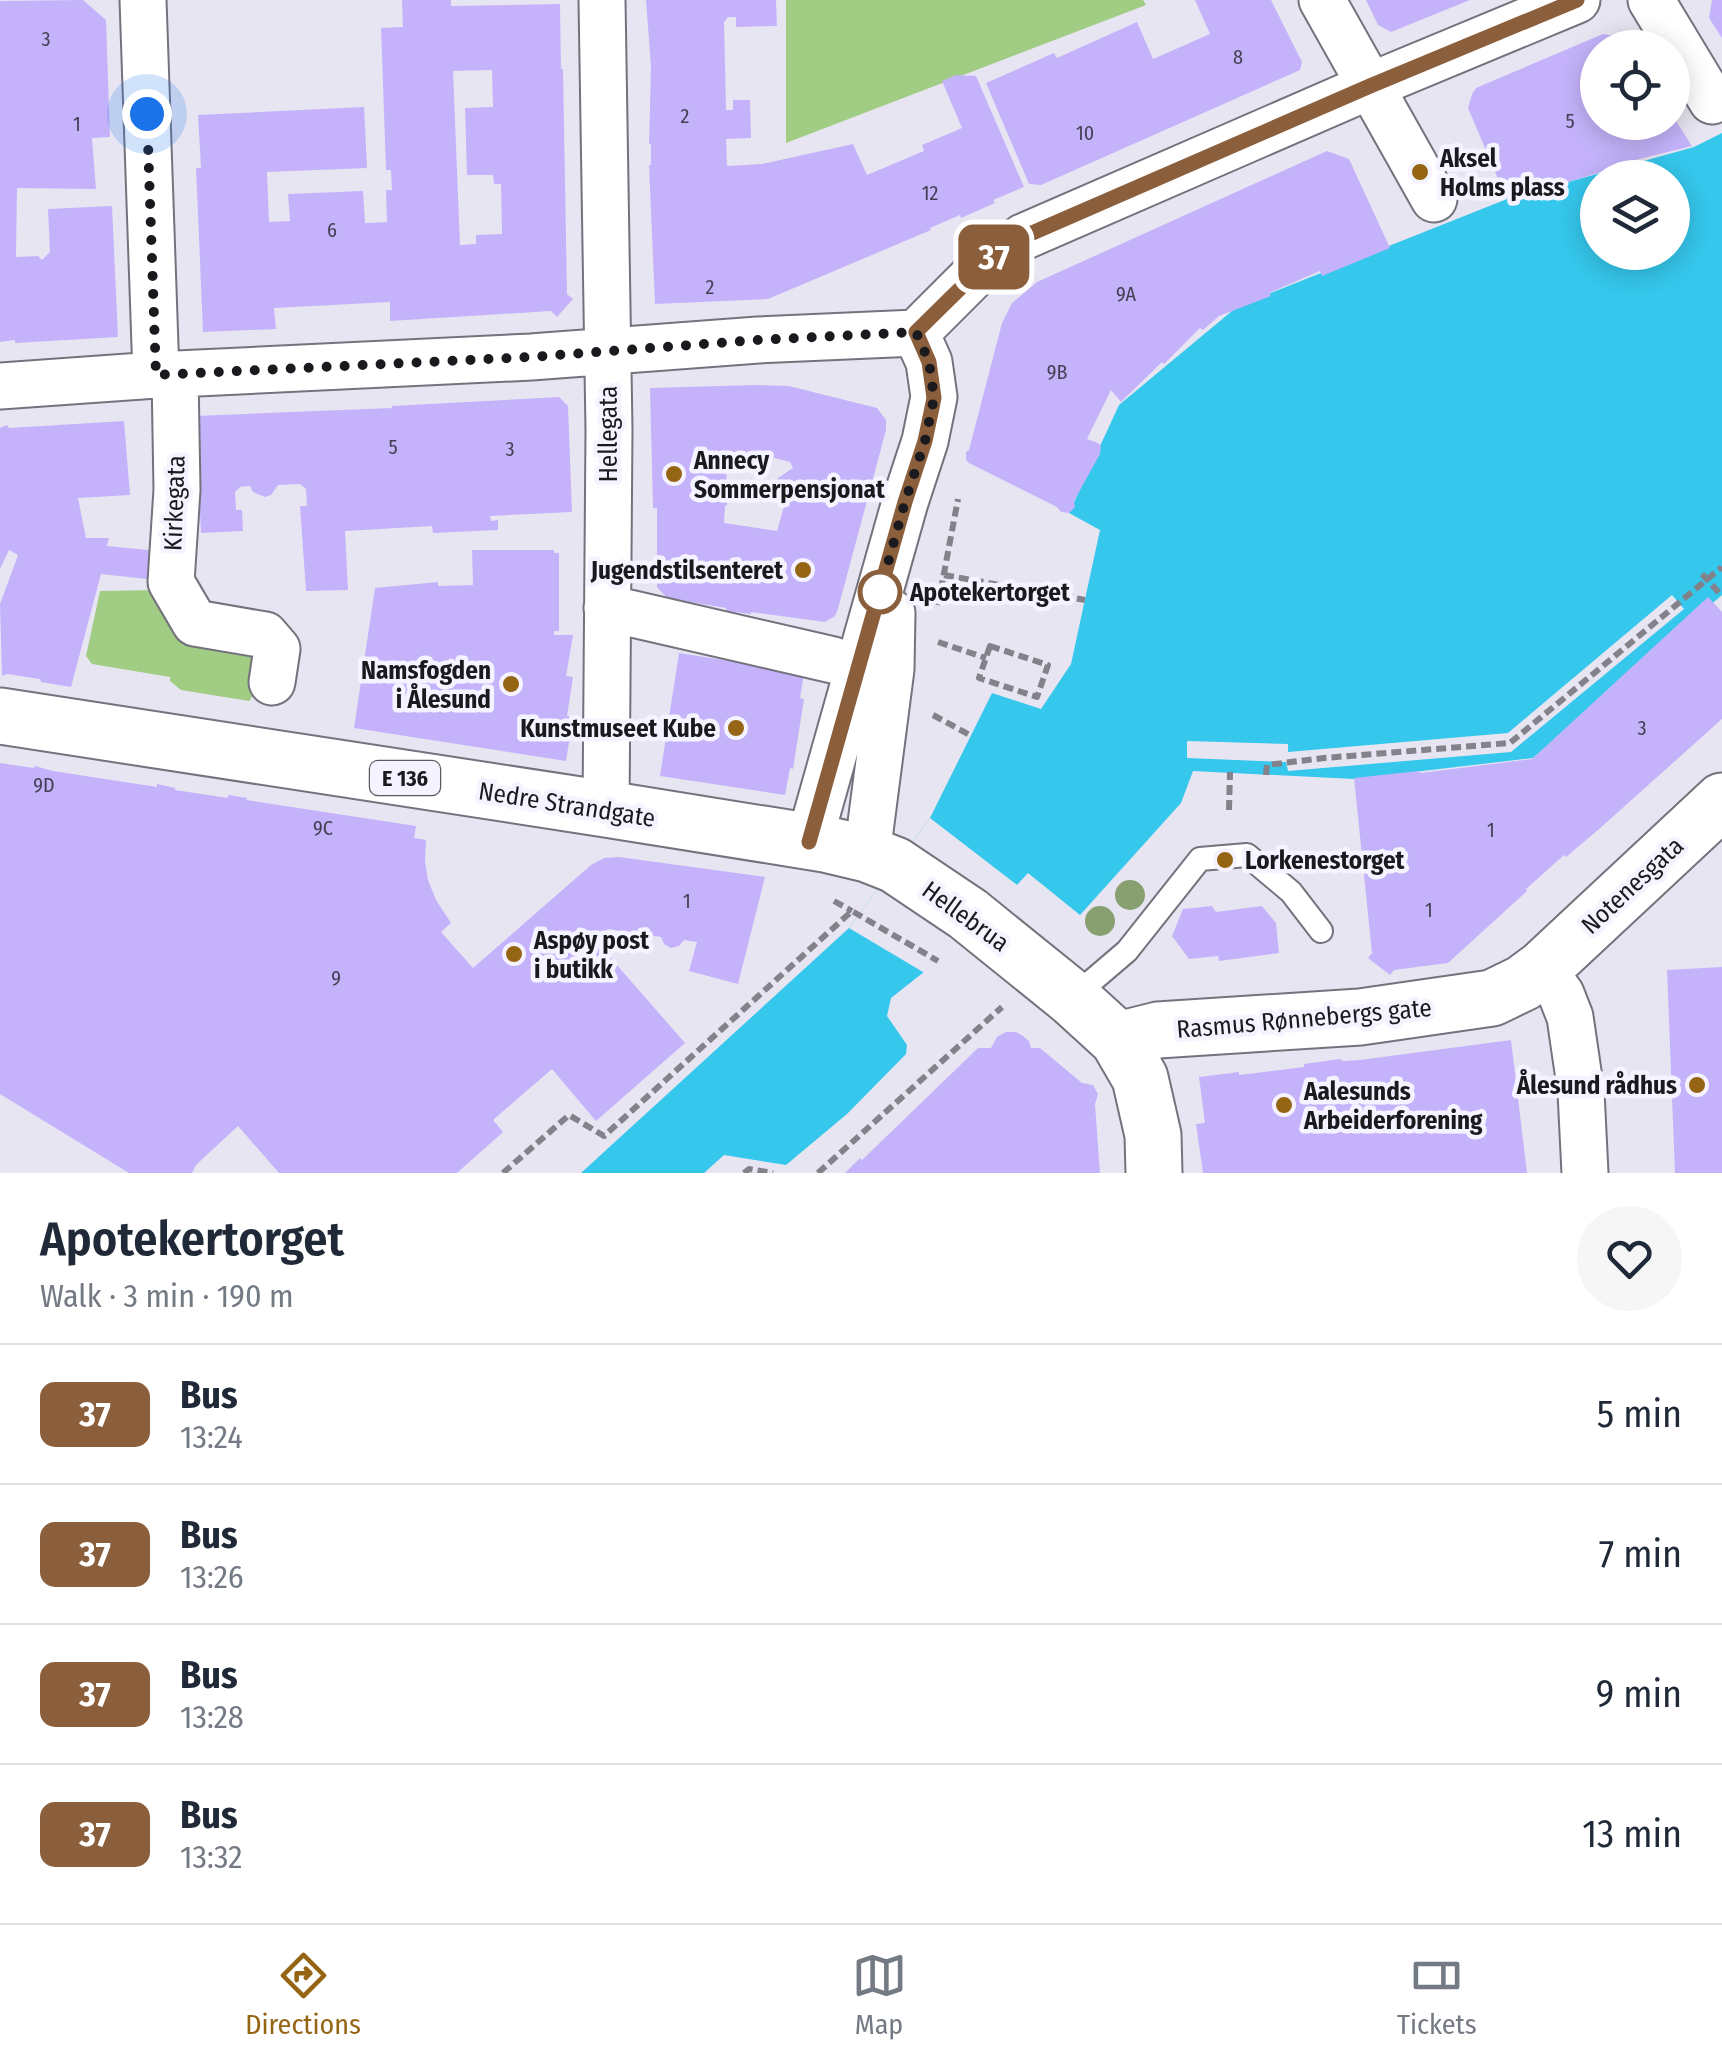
<!DOCTYPE html>
<meta charset="utf-8">
<style>
:root{--surface:#fff;--page:#f6f6f7;--text:#1f2937;--muted:#747a83;--line:#e0e1e3;--accent:#956514}
body{margin:0;font-family:"Fira Sans Condensed",sans-serif;background:var(--page);color:var(--text);height:100vh;display:flex;flex-direction:column;font-size:38px;white-space:nowrap}
*{box-sizing:border-box;margin:0}
p{font-size:32px;color:var(--muted)}
.icon{flex:none;width:55px;height:55px;fill:none;stroke:currentColor;stroke-width:2;stroke-linecap:round;stroke-linejoin:round}
.map{position:relative;height:1173px;overflow:hidden}
.details{display:flex;flex-direction:column;background:var(--surface);flex:1}
.details>*{flex:none}
.badge{padding:0 20px;border-radius:15px;font-size:35px;line-height:65px}
.fabs{position:absolute;left:1580px;top:30px;display:grid;gap:20px}
.fabs a{display:grid;place-items:center;width:110px;height:110px;border-radius:50%;background:var(--surface);box-shadow:0 5px 25px #0003;font-size:50px}
.you{position:absolute;width:50px;height:50px;margin:-25px;border:8px solid #fff;border-radius:50%;background:#1a73e8;box-shadow:0 0 0 15px #1a73e833}
.map>.badge{position:absolute;translate:-50% -50%;box-shadow:0 0 0 5px #fff}
.round{display:grid;place-items:center;flex:none;width:105px;height:105px;border-radius:52px;background:var(--page)}
.overview{display:flex;align-items:center;justify-content:space-between;height:170px;padding:0 40px}
h1{font-size:48px;font-weight:600;line-height:75px}
ul{padding:0;list-style:none}
li{display:flex;align-items:center;gap:30px;height:140px;padding:0 40px;border-top:2px solid var(--line)}
li div{flex:1}
li b{display:block;font-size:38px}
li em{font-style:normal}
li .badge{min-width:110px;font-weight:700;text-align:center}
.dock{display:flex;justify-content:space-around;align-items:center;height:140px;border-top:2px solid var(--line);background:var(--surface);font-size:28px;color:var(--muted)}
.dock a{display:grid;justify-items:center;gap:5px}
.dock .current{color:var(--accent)}
.map>svg:first-child{display:block}
</style>
<div class="map">
<svg width="1722" height="1173" viewBox="0 0 1722 1173">
<rect width="100%" height="100%" fill="#e8e5f2"/>
<path fill="#a1cc83" d="M786 0H1143L1146 5 786 143Z
M158 590 257 643V690L249 701 181 690 170 681V677L92 664 86 656 100 591Z"/>
<path fill="#35c7ec" fill-rule="evenodd" d="M1722 133V595L1533 758 1354 779 1193 771 1181 803 1080 915 1028 873 1017 885 998 872 924 972 891 998 887 1016 907 1045 906 1054 847 1114 786 1165 724 1155 704 1173H581L849 928 930 818 992 693 1041 709 1071 664 1100 530 1069 513 1119 405 1238 306 1507 199 1694 147ZM1598 178H1672V252H1598Z"/>
<path fill="#e8e5f2" d="M1672 595 1684 609 1511 752 1288 771 1286 762 1187 758V741L1288 744V752L1508 733Z
M930 818 1021 888 1015 890 1000 879 928 975 849 928Z"/>
<path fill="#c4b3fb" fill-rule="evenodd" d="M83 0 106 20 110 137 92 138 96 189 17 188 16 257 38 256 42 260 50 252 48 209 112 206 118 337 15 343V340L0 342V1Z
M402 0H451V6L560 4 561 69H563L567 294 573 299 557 317 551 311 390 321V302L274 308 276 329 203 332 196 168H201L198 115 364 107 367 168 267 172 269 222 290 221 288 194 363 191 365 223 387 222 386 190H392L391 170H386L381 28 403 27ZM492 70 493 107 465 108 467 175H493L494 184H501L502 234 476 235V244L460 245 453 71Z
M646 0H776L777 26 736 27V17H728L724 22 726 110H733V100H750L751 138 726 139 727 166 762 164 853 144 867 175 924 151 922 145 962 128 942 81 956 75 976 76 1024 187 993 200 995 203 961 218 960 215 930 228 931 230 768 299 655 304 649 165H651V144H649L651 67Z
M1195 0H1271L1302 62 1300 70 1041 185 1029 184 986 83 1054 53 1057 58 1137 22 1153 59 1210 34Z
M1366 0H1470L1391 32 1378 25Z
M1712 0H1722V38L1709 18Z
M1603 34 1622 37 1630 48H1598V122H1672V115L1692 146 1627 162 1628 164 1507 200 1468 108 1472 94 1476 88Z
M1327 151 1349 159 1390 248 1322 276 1320 271 1269 293 1271 296 1219 316 1203 330 1200 328 1164 364 1162 362 1121 402 1111 390 1087 439 1098 443 1101 446 1100 454 1074 501 1075 507 1069 513 1061 512 1057 507 969 463 966 460V452L969 450 1002 323 1012 303 1037 282Z
M754 385 789 386 877 408 886 420V430L838 609 835 616 825 622 751 612V614L726 611V608L667 598 657 587V508H653L650 388ZM760 454 790 462 793 468 778 478 773 500 785 503 777 531 724 523 725 505 727 506 726 458 760 457Z
M559 397 568 406 572 512 490 516 491 521 498 520V530L433 533 432 526 345 531 348 590 306 591 300 506H307L306 489 300 484 278 485 271 495 265 497 253 492 250 486 240 487 235 492 236 510H242L243 531 201 533 195 416 392 408V406Z
M124 421 130 495 78 498 86 538H109L107 546 159 551 156 580 101 574 71 687 41 682 40 679 7 674 2 676 0 604 18 555 9 550 0 569V428L7 425 9 428Z
M472 550H554V553H559V631H554V635H573L566 676 573 677 567 716 573 717 566 761 354 728 375 588 438 582V586L473 585Z
M1708 597 1722 612V719L1598 830 1566 857 1564 855 1526 889 1527 891 1448 963 1394 970 1390 975 1368 958 1372 953 1354 778 1419 771 1420 773 1532 759Z
M679 653 804 673 800 698 804 699 793 769 790 768 785 795 660 776Z
M0 763 34 768 35 766 53 771 157 787V784L175 788V790L228 798V795L247 798 246 800 416 826 414 838 426 840 425 861 428 880 436 900 451 923 441 932 473 968 591 865 604 858 619 857 765 877 738 984 689 971 697 942 684 940 679 946 671 948 664 944 661 937 608 929 595 940 685 1043 596 1121 552 1069 493 1120 503 1132 457 1173H279L238 1126 196 1165 192 1173H129L0 1094Z
M1212 906 1216 912 1262 906 1276 923 1279 953 1219 961 1218 956 1189 959 1172 936 1183 909Z
M1722 967V1173H1675L1667 970Z
M1006 1032H1016L1023 1036 1029 1041 1031 1048H1040L1082 1083 1093 1085 1098 1094 1095 1104 1100 1173H845L860 1158 862 1160 978 1048H991L997 1037Z
M1511 1040 1527 1173H1203L1196 1124 1205 1123 1199 1077 1239 1072V1075L1304 1067V1064L1340 1059 1343 1061 1360 1060Z"/>
<g fill="none" stroke-linecap="round" stroke-linejoin="round">
<g stroke="#74727d" stroke-width="26">
<path id="lane" d="M1072 998 1127 951 1200 859 1247 855 1291 892 1321 931"/>
</g>
<g stroke="#74727d" stroke-width="49">
<path id="street" d="M143 0 156 375
M602 0 609 430 606 809
M1322 0 1434 199
M1651 0 1712 101
M916 333 987 262 1023 237 1370 86 1577 0
M175 374 177 490 171 582 195 623 265 635 277 649 272 682
M0 386 156 375 531 357 758 340 916 333
M607 608 833 660
M809 842 905 502 925 441 934 397 929 362 916 333
M867 854 891 669 892 613
M1542 969 1561 994 1570 1017 1581 1092 1585 1173"/>
</g>
<g stroke="#74727d" stroke-width="59">
<path id="secondary" d="M1118 1040 1158 1030 1360 1017 1492 998 1523 983 1542 969 1722 801"/>
</g>
<g stroke="#74727d" stroke-width="59">
<path id="highway" d="M0 716 606 809 825 844 867 854 895 865 968 914 1072 998 1118 1040 1140 1078 1153 1135 1154 1173"/>
</g>
<path stroke="#838189" stroke-width="6" stroke-dasharray="10 5" stroke-linecap="butt" d="M1702 574 1722 596
M944 575 1085 600
M938 605 958 499
M938 642 986 658
M990 646 1048 665 1037 697 979 678Z
M933 715 970 735
M1266 775 1267 765 1324 758 1510 743 1722 567
M1229 810 1230 772
M834 901 852 911
M503 1173 569 1115 604 1136 852 911 938 961
M744 1173 749 1169 773 1173
M818 1173 1002 1007"/>
<use href="#lane" stroke="#fff" stroke-width="22"/>
<use href="#street" stroke="#fff" stroke-width="45"/>
<use href="#secondary" stroke="#fff" stroke-width="55"/>
<use href="#highway" stroke="#fff" stroke-width="55"/>
</g>
<g fill="#889f70">
<circle cx="1130" cy="895" r="15"/>
<circle cx="1100" cy="921" r="15"/>
</g>
<g fill="none" stroke-linecap="round" stroke-linejoin="round">
<g stroke="#fff" stroke-width="22">
<path id="line" d="M809 842 905 502 925 441 934 398 929 362 916 332 987 262 1023 237 1370 86 1577 0"/>
</g>
<use href="#line" stroke="#8b5e3c" stroke-width="15"/>
<path stroke="#1a191d" stroke-width="10" stroke-dasharray="0 18" d="M147 114 156 375 531 357 758 340 916 332 929 362 934 398 925 441 905 502 876 606 880 592"/>
</g>
<g fill="#956514" stroke="#f5f3ff" stroke-width="4">
<circle cx="1420" cy="172" r="10"/>
<circle cx="674" cy="474" r="10"/>
<circle cx="803" cy="570" r="10"/>
<circle cx="511" cy="684" r="10"/>
<circle cx="736" cy="728" r="10"/>
<circle cx="1225" cy="860" r="10"/>
<circle cx="514" cy="954" r="10"/>
<circle cx="1697" cy="1085" r="10"/>
<circle cx="1284" cy="1105" r="10"/>
</g>
<circle fill="#fff" stroke="#8b5e3c" stroke-width="5" cx="880" cy="592" r="20"/>
<g text-anchor="middle" stroke-width="9" stroke-linejoin="round" paint-order="stroke">
<g font-size="20" fill="#444054">
<text x="46" y="46">3</text>
<text x="1238" y="64">8</text>
<text x="685" y="123">2</text>
<text x="1570" y="128">5</text>
<text x="77" y="131">1</text>
<text x="1085" y="140">10</text>
<text x="930" y="200">12</text>
<text x="332" y="237">6</text>
<text x="710" y="294">2</text>
<text x="1126" y="301">9A</text>
<text x="1057" y="379">9B</text>
<text x="393" y="454">5</text>
<text x="510" y="456">3</text>
<text x="1642" y="735">3</text>
<text x="44" y="792">9D</text>
<text x="323" y="835">9C</text>
<text x="1491" y="837">1</text>
<text x="687" y="908">1</text>
<text x="1429" y="917">1</text>
<text x="336" y="985">9</text>
</g>
<rect fill="#f5f3ff" stroke="#5c5a61" stroke-width="2.5" x="370" y="761" width="70" height="34" rx="8"/>
<g font-size="22" font-weight="bold" fill="#1a191d">
<text x="405" y="786">E 136</text>
</g>
<g font-size="25" font-weight="bold" fill="#1a191d" stroke="#f5f3ff" text-anchor="start">
<text x="1440" y="167">Aksel<tspan x="1440" dy="29">Holms plass</tspan></text>
<text x="694" y="469">Annecy<tspan x="694" dy="29">Sommerpensjonat</tspan></text>
<text x="783" y="579" text-anchor="end">Jugendstilsenteret</text>
<text x="491" y="679" text-anchor="end">Namsfogden<tspan x="491" dy="29">i Ålesund</tspan></text>
<text x="716" y="737" text-anchor="end">Kunstmuseet Kube</text>
<text x="1245" y="869">Lorkenestorget</text>
<text x="534" y="949">Aspøy post<tspan x="534" dy="29">i butikk</tspan></text>
<text x="1677" y="1094" text-anchor="end">Ålesund rådhus</text>
<text x="1304" y="1100">Aalesunds<tspan x="1304" dy="29">Arbeiderforening</tspan></text>
</g>
<g font-size="25" fill="#1a191d" stroke="#f5f3ff">
<text transform="translate(608 434) rotate(-90)" y="9">Hellegata</text>
<text transform="translate(174 503) rotate(-88)" y="9">Kirkegata</text>
<text transform="translate(567 804) rotate(9)" y="9">Nedre Strandgate</text>
<text transform="translate(1632 885) rotate(-43)" y="9">Notenesgata</text>
<text transform="translate(966 916) rotate(36)" y="9">Hellebrua</text>
<text transform="translate(1304 1018) rotate(-5)" y="9">Rasmus Rønnebergs gate</text>
</g>
<g font-size="25" font-weight="bold" fill="#1a191d" stroke="#f5f3ff" text-anchor="start">
<text x="910" y="601">Apotekertorget</text>
</g>
</g>
</svg>
<div class="fabs">
<a><svg class="icon" aria-label="locate" viewBox="0 0 24 24"><circle cx="12" cy="12" r="6"/><path d="M12 2v4M12 18v4M2 12h4M18 12h4"/></svg></a>
<a><svg class="icon" aria-label="layers" viewBox="0 0 24 24"><path d="M12 4l9 5-9 5-9-5zM3 14l9 5 9-5"/></svg></a>
</div>
<div class="you" style="left:147px;top:114px"></div>
<b class="badge" style="left:994px;top:257px;background:#8b5e3c;color:#fff">37</b>
</div>
<section class="details">
<div class="overview"><div><h1>Apotekertorget</h1><p>Walk · 3 min · 190 m</p></div><a class="round"><svg class="icon" aria-label="heart" viewBox="0 0 24 24"><path d="M12 20l-8-8c-3-5 5-10 8-4 3-6 11-1 8 4z"/></svg></a></div>
<ul>
<li><span class="badge" style="background:#8b5e3c;color:#fff">37</span><div><b>Bus</b><p>13:24</p></div><em>5 min</em></li>
<li><span class="badge" style="background:#8b5e3c;color:#fff">37</span><div><b>Bus</b><p>13:26</p></div><em>7 min</em></li>
<li><span class="badge" style="background:#8b5e3c;color:#fff">37</span><div><b>Bus</b><p>13:28</p></div><em>9 min</em></li>
<li><span class="badge" style="background:#8b5e3c;color:#fff">37</span><div><b>Bus</b><p>13:32</p></div><em>13 min</em></li>
</ul>
</section>
<nav class="dock">
<a class="current"><svg class="icon" aria-label="directions" viewBox="0 0 24 24"><path d="M12 3l9 9-9 9-9-9zM9 14v-3h6M13 9l2 2-2 2"/></svg>Directions</a>
<a><svg class="icon" aria-label="map" viewBox="0 0 24 24"><path d="M3 6l6-2 6 2 6-2v14l-6 2-6-2-6 2zM9 4v14M15 6v14"/></svg>Map</a>
<a><svg class="icon" aria-label="tickets" viewBox="0 0 24 24"><path d="M3 7h18v10H3zM15 7v10"/></svg>Tickets</a>
</nav>
